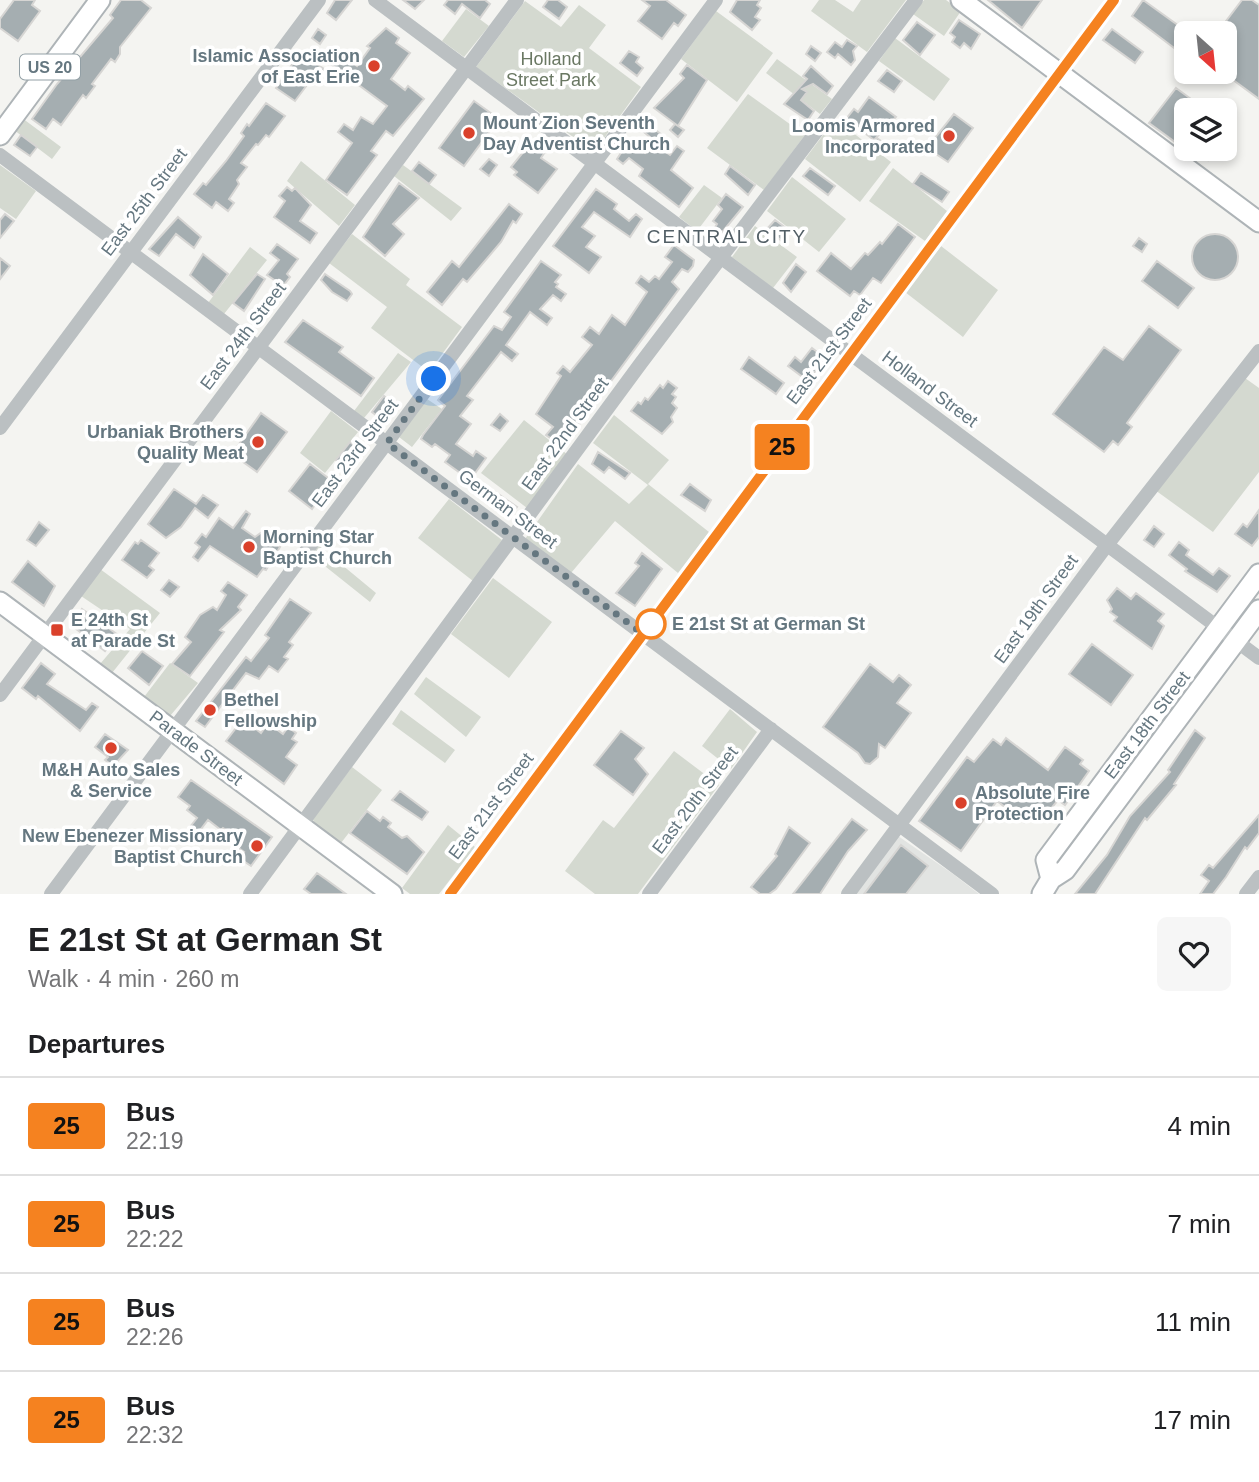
<!DOCTYPE html>
<meta charset="utf-8">
<style>
:root{--surface:#fff;--page:#f6f6f6;--text:#202124;--muted:#757577;--line:#e0e0e0}
body{margin:0;font-family:Arial,sans-serif;background:var(--page);color:var(--text);height:100vh;display:flex;flex-direction:column;font-size:26px;white-space:nowrap}
*{box-sizing:border-box;margin:0}
p{font-size:23px;color:var(--muted)}
.icon{flex:none;width:38px;height:38px;fill:none;stroke:currentColor;stroke-width:2;stroke-linecap:round;stroke-linejoin:round}
.map{position:relative;height:894px;overflow:hidden}
.details{display:flex;flex-direction:column;background:var(--surface);flex:1}
.details>*{flex:none}
.badge{padding:0 14px;border-radius:5px;font-size:24px;line-height:46px}
.needle{width:46px;rotate:153deg}
.tools{position:absolute;left:1174px;top:21px;display:grid;gap:14px}
.tools a{display:grid;place-items:center;width:63px;height:63px;border-radius:10px;background:var(--surface);box-shadow:0 4px 10px #0003;font-size:35px}
.you{position:absolute;width:35px;height:35px;margin:-18px;border:5px solid #fff;border-radius:50%;background:#1a73e8;box-shadow:0 0 0 10px #1a73e833}
.map>.badge{position:absolute;translate:-50% -50%;box-shadow:0 0 0 4px #fff}
h2{padding:0 28px;font-size:26px;line-height:63px}
.round{display:grid;place-items:center;flex:none;width:74px;height:74px;border-radius:10px;background:var(--page)}
.overview{display:flex;align-items:center;justify-content:space-between;height:119px;padding:0 28px}
h1{font-size:33px;font-weight:700;line-height:52px}
ul{padding:0;list-style:none}
li{display:flex;align-items:center;gap:21px;height:98px;padding:0 28px;border-top:2px solid var(--line)}
li div{flex:1}
li b{display:block;font-size:26px}
li em{font-style:normal}
li .badge{min-width:77px;font-weight:700;text-align:center}
.map>svg:first-child{display:block}
</style>
<div class="map">
<svg width="1259" height="894" viewBox="0 0 1259 894">
<rect width="100%" height="100%" fill="#f4f4f1"/>
<path fill="#e2e4e2" d="M898 836 953 874 979 894H854Z"/>
<path fill="#d4d9d0" d="M819 0H835L853 12 861 0H906L867 52 811 11Z
M924 0H946L961 11 944 36 913 14Z
M525 1 561 27 579 5 606 25 589 48 641 87 594 152 476 67Z
M466 9 489 26 464 57 442 41Z
M716 11 773 53 737 102 681 59Z
M895 38 950 79 934 101 879 61Z
M777 59 832 99 820 114 766 73Z
M748 94 805 135 764 190 707 148Z
M22 118 61 147 52 159 14 130Z
M835 119 891 162 860 202 805 159Z
M301 161 355 205 339 226 287 181Z
M0 165 36 191 16 219 0 208Z
M403 165 462 208 451 221 394 176Z
M893 168 947 211 925 241 869 201Z
M792 177 846 219 819 252 767 211Z
M704 185 722 198 697 231 679 217Z
M755 226 797 257 773 288 732 257Z
M352 234 410 279 406 285 462 327 429 372 371 328 387 307 329 263Z
M941 246 998 290 963 337 905 292Z
M250 247 267 260 224 314 208 303Z
M398 353 411 362 364 418 354 411Z
M1245 378 1259 388V472L1213 532 1155 490Z
M427 399 442 409 412 447 399 437Z
M331 411 358 432 325 473 300 453Z
M614 415 669 460 648 484 709 532 678 573 615 521 571 573 525 539 578 464 629 504 648 485 593 443Z
M524 420 568 455 527 508 481 473Z
M449 499 502 540 473 581 418 538Z
M318 545 376 593 370 602 311 555Z
M100 569 160 613 112 673 100 664 130 629 81 596Z
M493 578 552 622 509 678 451 634Z
M170 663 198 683 170 716 144 697Z
M426 677 481 717 466 737 414 694Z
M730 709 757 732 731 769 702 746Z
M401 710 455 750 445 763 392 724Z
M674 751 719 785 638 894H595L565 871 603 820 614 828Z
M352 767 382 790 341 843 314 823 313 819Z
M448 825 475 847 439 894H410L402 888Z"/>
<path fill="#a5aeb1" stroke="#d6d5d3" stroke-width="2" d="M14 0H35L32 5 40 11 18 41 0 28V19Z
M121 0H141L151 8 120 47V54L115 62 111 59 92 84 95 86 86 98 83 95 61 125 53 119 46 129 32 119 57 84 113 18 110 15Z
M335 0H352L336 20 327 13Z
M403 0H424L415 9Z
M448 0H485L490 4 480 18 462 4 455 14 444 5Z
M548 0H558L567 7 559 19 543 7Z
M642 0H666L686 15 678 26 674 23 662 39 638 21 650 6Z
M737 0H760L757 5 761 8 755 17 760 20 752 30 730 12Z
M988 0H1042L1022 28Z
M1143 0 1186 31V57L1132 16Z
M1242 0H1252L1259 5V99L1225 74V33H1217Z
M959 20 980 34 971 49 964 43 960 48 952 42 955 37 950 33Z
M917 22 935 35 920 55 903 40Z
M386 28 399 38 396 43 410 53 391 79 405 90 408 86 424 99 393 136 386 131 371 151 377 155 347 195 326 180 352 143 338 132 344 124 353 130 361 117 373 124 387 106 325 60 335 49 357 66 370 48 367 46Z
M318 29 326 35 320 44 312 38Z
M1112 29 1143 52 1135 63 1103 40Z
M847 40 857 46 853 51 855 60 851 65 838 54 835 58 827 52 835 42 842 47Z
M811 46 821 53 815 61 806 54Z
M629 51 639 57 636 62 643 68 637 76 620 63Z
M300 53 324 69 316 79 313 77 295 101 276 88Z
M687 65 707 80 678 126 684 130 678 137 670 130 675 124 678 126 654 108 684 78 680 74Z
M811 66 833 86 827 94 813 84 802 89 807 92 801 100 814 111 808 120 784 104 807 79 803 76Z
M887 70 902 81 894 92 878 81Z
M1176 88 1206 110H1186V150L1149 123Z
M869 97 896 117 874 140 846 119 854 109 858 112Z
M474 101 499 119 464 166 439 148Z
M266 103 285 116 269 137 266 135 258 145 256 144 241 163 247 167 237 180 239 184 229 199 234 203 228 211 216 202 212 208 194 194 203 183 206 185 226 161 244 136 241 133 247 124 249 126Z
M954 114 973 128 948 162 927 148Z
M649 125 662 135 657 143 644 132Z
M21 135 37 147 30 156 14 145Z
M877 138 885 144 880 152 871 146Z
M628 142 645 153 653 143 670 155 677 146 684 151 671 170 693 188 679 207 639 176 643 169 629 158 623 164 617 159Z
M536 144 545 152 541 158 557 169 538 193 514 175 517 172 511 167 529 145 533 148Z
M1193 149H1216L1208 160Z
M489 159 497 165 489 176 480 169Z
M419 162 436 175 429 184 412 171Z
M730 166 755 185 748 195 725 174Z
M810 168 835 186 828 195 803 176Z
M921 173 949 192 942 202 913 184Z
M399 183 419 198 393 224 404 234 385 256 363 237Z
M287 187 292 191 295 188 311 205 300 221 317 233 310 243 274 217 285 201 279 196Z
M596 189 617 204 614 209 629 221 636 214 642 219 630 237 594 212 582 227 595 236 586 247 601 257 589 273 553 246Z
M726 194 743 207 719 236 713 231 717 224 713 221 722 209 718 205Z
M509 204 522 214 516 223 513 221 501 242 467 282 463 279 442 305 427 292 452 261 459 267Z
M5 214 14 221 0 238V220Z
M178 217 201 237 194 248 176 234 159 256 149 249Z
M775 220 790 231 782 241 767 229Z
M898 224 915 237 881 283 873 278 860 295 854 291 850 296 817 271 831 253 851 269 865 253 868 255 880 242 882 244Z
M1192 257a23 23 0 1 1 46 0a23 23 0 1 1-46 0Z
M1139 238 1147 244 1142 252 1133 246Z
M277 244 298 259 287 274 290 277 283 286 267 275 279 260 270 253Z
M674 245 694 260 693 266 688 272 682 269 672 282 679 289 569 438 562 446 560 445 546 435 553 427 536 414 561 376 557 373 563 366 570 372 592 345 582 337 590 327 599 334 612 315 625 325 647 292 636 283 641 276 649 282 655 276 659 279 672 262 665 257Z
M203 254 228 274 213 295 190 275Z
M0 258 10 266 0 279Z
M541 261 561 275 555 282 558 284 556 287 566 294 561 301 553 295 540 309 552 318 547 325 530 312 506 345 518 354 512 361 501 352 467 396 473 400 460 416 471 424 456 444 473 456 476 451 486 458 470 480 445 462 450 455 435 444 432 447 421 439 423 435 445 406 438 400 494 326 502 330 511 317 504 312Z
M1157 261 1194 288 1178 308 1142 281Z
M796 264 806 272 791 292 783 283Z
M257 274 265 279 244 311 233 303Z
M325 274 350 291 352 294 347 301 332 292 321 280Z
M303 320 343 347 339 352 374 378 361 396 285 342Z
M1149 326 1181 350 1127 423 1132 427 1118 445 1113 441 1104 452 1053 414 1104 347 1123 360Z
M812 348 825 358 808 381 788 366 795 357 801 362Z
M749 357 784 383 776 394 741 369Z
M668 381 677 388 672 394 676 397 672 403 677 408 671 417 673 422 662 434 631 411 638 402 641 404 645 398 648 400 660 385 663 388Z
M384 396 393 403 381 419 372 412Z
M261 413 287 432 257 472 232 454Z
M500 414 508 421 500 431 491 425Z
M350 442 358 448 345 467 336 460Z
M598 452 630 473 625 479 609 467 604 473 592 464Z
M310 464 332 481 312 509 289 491Z
M690 484 711 500 705 511 681 495Z
M174 489 196 504 203 495 218 505 208 518 195 508 181 527 166 538 148 524Z
M494 491 517 507 509 517 491 504 493 501 488 498Z
M1259 510V537L1252 546 1235 534 1243 524 1247 527Z
M246 511 250 514 242 528 255 537 262 532 280 547 266 570 263 569 257 577 210 546 198 561 193 557 200 547 195 543 202 534 206 537 219 518 233 528Z
M39 522 49 530 36 546 27 540Z
M1154 526 1164 534 1154 547 1144 540Z
M141 540 159 553 149 566 154 570 147 578 122 560 135 542 138 544Z
M1179 542 1189 550 1186 555 1213 575 1219 568 1230 576 1217 592 1185 571 1187 569 1169 555Z
M642 553 662 569 635 606 616 593 639 566 635 563Z
M28 561 55 586 44 606 12 582Z
M169 580 179 587 170 597 161 590Z
M228 582 247 595 238 607 241 610 220 630 224 632 190 676 172 664 191 642 185 637 200 615 213 607 217 610 226 595 221 591Z
M1117 588 1131 599 1136 593 1164 614 1158 621 1164 626 1152 649 1114 621 1117 617 1110 612 1112 609 1107 600Z
M290 599 311 613 289 642 293 645 284 657 288 659 278 672 269 666 259 679 246 673 205 727 196 721 246 657 251 661 269 638 265 635Z
M82 609 118 635 105 651 71 625Z
M1092 644 1133 675 1111 705 1069 674Z
M142 651 163 666 149 685 128 668Z
M41 663 55 674 47 684 86 710 92 703 98 707 80 731 38 696 36 699 22 688Z
M870 664 893 682 899 675 911 685 897 703 911 713 885 748 879 744 878 757 870 764 865 763 858 753 823 727Z
M243 719 261 733 268 723 283 734 288 727 296 733 292 739 297 742 286 757 297 765 284 784 226 741Z
M1195 730 1205 738 1174 784 1176 785 1147 820 1145 818 1095 894H1075L1107 855 1130 816 1170 772 1168 770Z
M621 731 644 748 635 759 648 774 633 795 594 765Z
M105 734 128 750 113 766 105 760 108 757 95 747Z
M1006 738 1048 770 1065 747 1083 760 1080 764 1089 771 1065 805 1058 800 1049 811 1030 814 1024 822 997 801 961 851 919 821 967 757 974 762 993 739 1001 745Z
M191 780 272 837 251 866 239 858 244 852 233 844 238 838 223 828 221 830 208 820 194 838 186 832 197 818 187 810 190 806 178 797Z
M400 791 428 812 422 820 392 800Z
M367 811 380 821 383 817 391 823 388 827 402 838 407 836 424 852 407 874 350 833Z
M1259 815V833L1247 849 1245 847 1226 877 1213 894H1200L1209 881 1201 875 1209 865 1213 868Z
M852 819 867 830 848 851 820 894H793Z
M789 827 810 843 776 889 769 894H760L751 887 777 856 775 854Z
M901 845 928 866 906 894H864Z
M317 873 327 880 346 894H311L304 889Z"/>
<g fill="none" stroke-linecap="round" stroke-linejoin="round">
<g stroke="#aeb4b7" stroke-width="23">
<path id="major" d="M961 0 1259 222
M0 135 100 0
M0 602 392 894
M1051 879 1046 860 1259 574
M1042 894 1051 879 1065 870 1259 610"/>
</g>
<path stroke="#bbc0c2" stroke-width="14" d="M375 0 1259 658
M0 155 992 894
M0 428 319 0
M0 695 517 0
M51 894 716 0
M250 894 641 363 916 0
M450 894 1114 0
M649 894 771 729
M848 894 1107 545 1259 351
M1246 894 1259 877"/>
<use href="#major" stroke="#fff" stroke-width="19"/>
</g>
<g fill="none" stroke-linecap="round" stroke-linejoin="round">
<g stroke="#fff" stroke-width="16">
<path id="line" d="M450 894 1114 0"/>
</g>
<use href="#line" stroke="#f58220" stroke-width="10"/>
<path stroke="#657780" stroke-width="7" stroke-dasharray="0 12.6" d="M434 379 387 443 643 634 651 624"/>
</g>
<g fill="#da412b" stroke="#fff" stroke-width="2.5">
<circle cx="374" cy="66" r="7"/>
<circle cx="469" cy="133" r="7"/>
<circle cx="949" cy="136" r="7"/>
<circle cx="258" cy="442" r="7"/>
<circle cx="249" cy="547" r="7"/>
<rect x="50" y="623" width="14" height="14" rx="3.5"/>
<circle cx="210" cy="710" r="7"/>
<circle cx="111" cy="748" r="7"/>
<circle cx="961" cy="803" r="7"/>
<circle cx="257" cy="846" r="7"/>
</g>
<circle fill="#fff" stroke="#f58220" stroke-width="3.5" cx="651" cy="624" r="14"/>
<g text-anchor="middle" stroke-width="7" stroke-linejoin="round" paint-order="stroke">
<rect fill="#fff" stroke="#93a0a6" stroke-width="2" x="20" y="54.5" width="60" height="25" rx="5"/>
<g font-size="16" font-weight="bold" fill="#657780">
<text x="50" y="73">US 20</text>
</g>
<g font-size="18" font-weight="bold" fill="#657780" stroke="#fff" text-anchor="start">
<text x="360" y="62" text-anchor="end">Islamic Association<tspan x="360" dy="21">of East Erie</tspan></text>
<text x="483" y="129">Mount Zion Seventh<tspan x="483" dy="21">Day Adventist Church</tspan></text>
<text x="935" y="132" text-anchor="end">Loomis Armored<tspan x="935" dy="21">Incorporated</tspan></text>
<text x="244" y="438" text-anchor="end">Urbaniak Brothers<tspan x="244" dy="21">Quality Meat</tspan></text>
<text x="263" y="543">Morning Star<tspan x="263" dy="21">Baptist Church</tspan></text>
<text x="71" y="626">E 24th St<tspan x="71" dy="21">at Parade St</tspan></text>
<text x="224" y="706">Bethel<tspan x="224" dy="21">Fellowship</tspan></text>
<text x="111" y="776" text-anchor="middle">M&amp;H Auto Sales<tspan x="111" dy="21">&amp; Service</tspan></text>
<text x="975" y="799">Absolute Fire<tspan x="975" dy="21">Protection</tspan></text>
<text x="243" y="842" text-anchor="end">New Ebenezer Missionary<tspan x="243" dy="21">Baptist Church</tspan></text>
</g>
<g font-size="18" fill="#6a7863" stroke="#fff">
<text x="551" y="65">Holland<tspan x="551" dy="21">Street Park</tspan></text>
</g>
<g font-size="18" fill="#657780" stroke="#fff">
<text transform="translate(144 202) rotate(-53)" y="6">East 25th Street</text>
<text transform="translate(243 336) rotate(-53)" y="6">East 24th Street</text>
<text transform="translate(829 351) rotate(-53)" y="6">East 21st Street</text>
<text transform="translate(930 389) rotate(37)" y="6">Holland Street</text>
<text transform="translate(565 434) rotate(-54)" y="6">East 22nd Street</text>
<text transform="translate(355 453) rotate(-53)" y="6">East 23rd Street</text>
<text transform="translate(508 509) rotate(37)" y="6">German Street</text>
<text transform="translate(1036 609) rotate(-54)" y="6">East 19th Street</text>
<text transform="translate(1147 725) rotate(-53)" y="6">East 18th Street</text>
<text transform="translate(196 748) rotate(37)" y="6">Parade Street</text>
<text transform="translate(695 800) rotate(-53)" y="6">East 20th Street</text>
<text transform="translate(491 806) rotate(-53)" y="6">East 21st Street</text>
</g>
<g font-size="18" font-weight="bold" fill="#657780" stroke="#fff" text-anchor="start">
<text x="672" y="630">E 21st St at German St</text>
</g>
<g font-size="19" letter-spacing="2" fill="#525f66" stroke="#fff">
<text x="727" y="243">CENTRAL CITY</text>
</g>
</g>
</svg>
<div class="tools">
<a><svg class="needle" viewBox="-14 -14 28 28"><path d="M0-13l5 13h-10z" fill="#e53935"/><path d="M0 13l5-13h-10z" fill="#757577"/></svg></a>
<a><svg class="icon" aria-label="layers" viewBox="0 0 24 24"><path d="M12 4l9 5-9 5-9-5zM3 14l9 5 9-5"/></svg></a>
</div>
<div class="you" style="left:434px;top:379px"></div>
<b class="badge" style="left:782px;top:447px;background:#f58220;color:#111">25</b>
</div>
<section class="details">
<div class="overview"><div><h1>E 21st St at German St</h1><p>Walk · 4 min · 260 m</p></div><a class="round"><svg class="icon" aria-label="heart" viewBox="0 0 24 24"><path d="M12 20l-8-8c-3-5 5-10 8-4 3-6 11-1 8 4z"/></svg></a></div>
<h2>Departures</h2>
<ul>
<li><span class="badge" style="background:#f58220;color:#111">25</span><div><b>Bus</b><p>22:19</p></div><em>4 min</em></li>
<li><span class="badge" style="background:#f58220;color:#111">25</span><div><b>Bus</b><p>22:22</p></div><em>7 min</em></li>
<li><span class="badge" style="background:#f58220;color:#111">25</span><div><b>Bus</b><p>22:26</p></div><em>11 min</em></li>
<li><span class="badge" style="background:#f58220;color:#111">25</span><div><b>Bus</b><p>22:32</p></div><em>17 min</em></li>
</ul>
</section>
